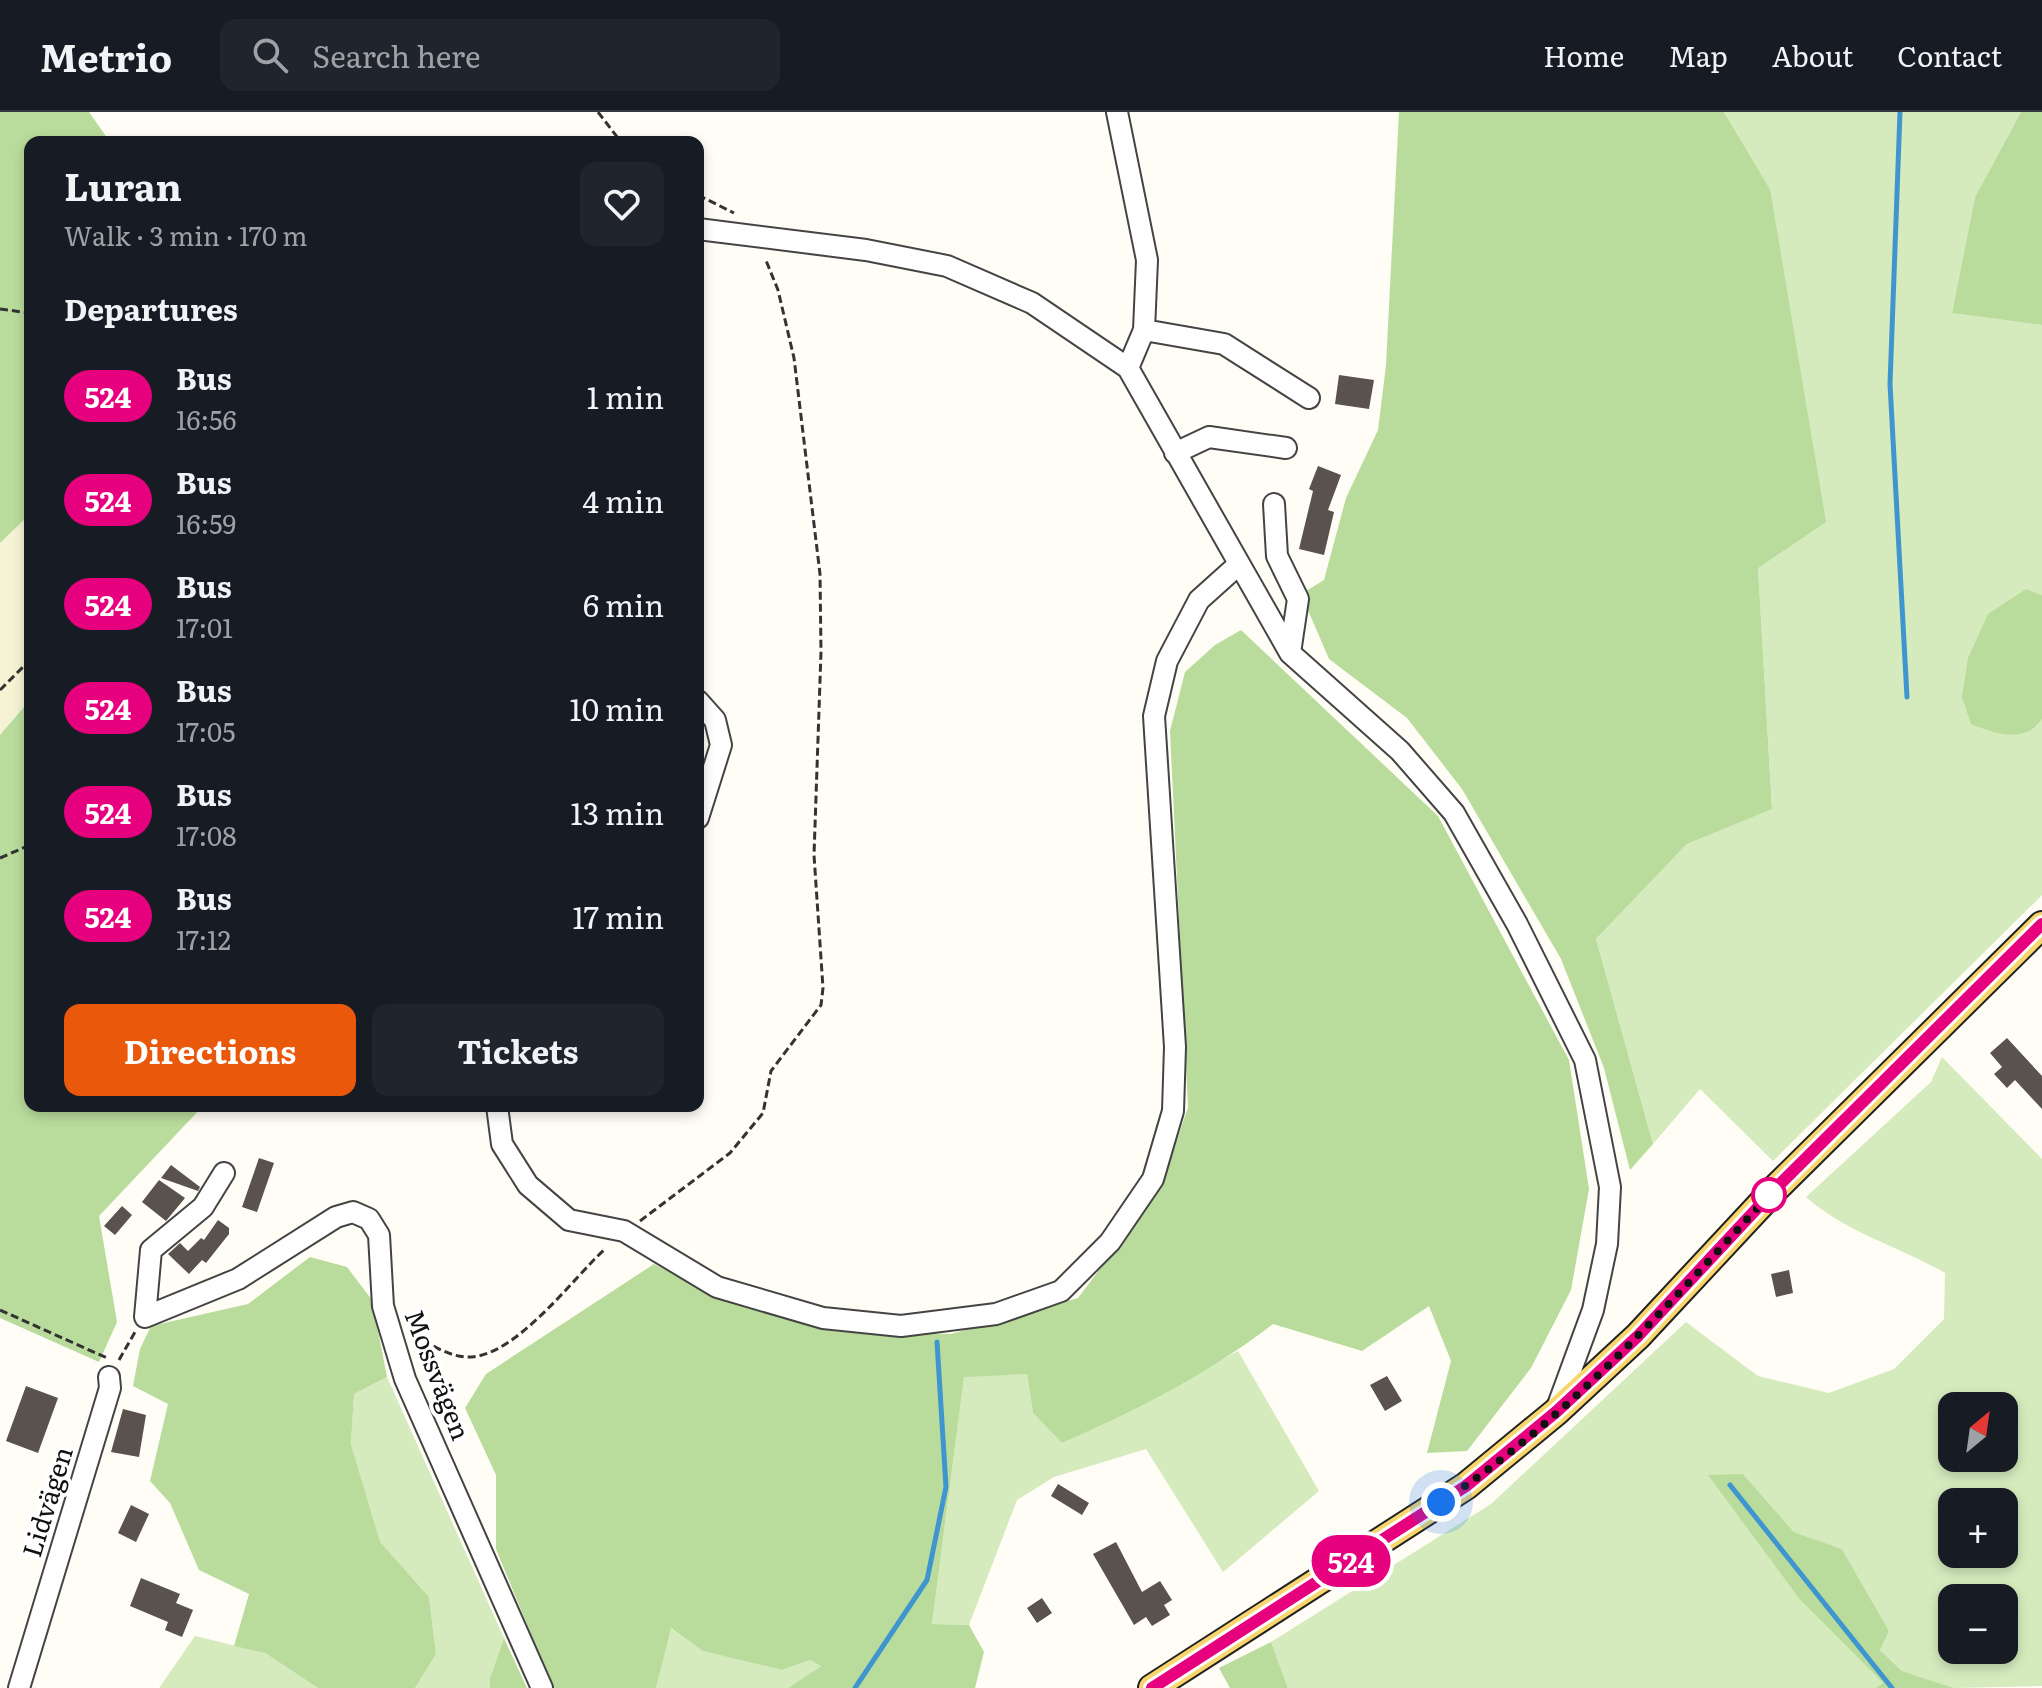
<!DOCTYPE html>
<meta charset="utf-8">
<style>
:root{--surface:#171b24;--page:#20242c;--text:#f1f3f6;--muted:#9ea1a6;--line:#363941;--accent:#ea580c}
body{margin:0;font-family:Literata,serif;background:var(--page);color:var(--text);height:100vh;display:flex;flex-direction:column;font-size:30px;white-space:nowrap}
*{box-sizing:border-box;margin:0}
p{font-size:26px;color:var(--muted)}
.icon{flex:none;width:44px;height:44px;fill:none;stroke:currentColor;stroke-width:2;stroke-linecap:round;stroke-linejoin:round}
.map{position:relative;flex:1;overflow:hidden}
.panel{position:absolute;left:24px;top:24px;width:680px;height:976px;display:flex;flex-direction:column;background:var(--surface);border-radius:16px;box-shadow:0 4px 12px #0003}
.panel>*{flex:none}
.badge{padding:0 16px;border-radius:26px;font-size:28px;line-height:52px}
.needle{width:52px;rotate:29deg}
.fabs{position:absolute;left:1938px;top:1280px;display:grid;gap:16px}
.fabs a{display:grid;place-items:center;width:80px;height:80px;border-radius:16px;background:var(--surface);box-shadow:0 4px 12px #0003;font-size:40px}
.you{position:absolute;width:40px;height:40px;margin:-20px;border:6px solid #fff;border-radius:50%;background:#1a73e8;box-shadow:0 0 0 12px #1a73e833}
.map>.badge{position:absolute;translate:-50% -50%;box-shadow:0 0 0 4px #fff}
h2{padding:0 40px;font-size:30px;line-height:72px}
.round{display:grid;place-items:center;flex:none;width:84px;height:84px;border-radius:16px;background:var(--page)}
.headline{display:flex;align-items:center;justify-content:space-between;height:136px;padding:0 40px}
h1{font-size:38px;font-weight:700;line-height:60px}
.action{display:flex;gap:16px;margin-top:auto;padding:16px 40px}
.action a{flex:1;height:92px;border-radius:16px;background:var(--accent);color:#fff;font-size:32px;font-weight:700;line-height:92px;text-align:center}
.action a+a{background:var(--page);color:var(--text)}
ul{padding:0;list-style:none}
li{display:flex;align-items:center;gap:24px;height:104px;padding:0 40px}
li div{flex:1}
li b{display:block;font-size:30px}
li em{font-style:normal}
li .badge{min-width:88px;font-weight:700;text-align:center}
header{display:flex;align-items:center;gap:48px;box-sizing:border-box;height:112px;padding:0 40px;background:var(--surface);border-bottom:2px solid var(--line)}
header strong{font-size:38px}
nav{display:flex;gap:44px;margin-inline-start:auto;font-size:28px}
.search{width:560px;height:72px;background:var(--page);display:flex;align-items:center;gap:20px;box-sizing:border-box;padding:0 28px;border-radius:16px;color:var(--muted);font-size:30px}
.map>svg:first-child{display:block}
</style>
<header>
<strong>Metrio</strong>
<div class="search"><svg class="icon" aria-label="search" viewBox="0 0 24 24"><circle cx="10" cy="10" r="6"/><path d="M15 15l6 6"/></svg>Search here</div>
<nav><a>Home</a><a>Map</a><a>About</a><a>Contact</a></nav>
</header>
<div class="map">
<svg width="2042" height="1576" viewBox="0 0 2042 1576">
<rect width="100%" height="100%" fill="#fffdf5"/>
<path fill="#f6f3d4" d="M30 402V588L0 623V431Z"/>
<path fill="#d5ebbd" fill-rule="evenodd" d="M1724 0H2021L1975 85 1952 201 2042 213V483L2026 477 2036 615 2042 607V783L1773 1049 1700 977 1653 1032 1596 827 1687 732 1772 696 1758 456 1770 77Z
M1942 945 2042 1047V1574L1954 1576 1902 1559 1880 1538 1889 1519 1842 1437 1794 1420 1743 1362 1801 1489 1883 1571 1875 1576H1288L1271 1530 1491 1392 1686 1210 1758 1264 1829 1281 1894 1257 1944 1207 1945 1161C1900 1135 1845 1120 1806 1085L1931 970ZM1952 1294H2004V1346H1952ZM1952 1390H2004V1442H1952ZM1952 1486H2004V1538H1952Z
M1238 1239 1319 1379 1223 1460 1146 1337 1054 1365 1017 1388 969 1513 932 1512 964 1264 1027 1262 1033 1301 1062 1331 1106 1311Z
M387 1265 504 1526 490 1566V1576H415L436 1542 429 1485 380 1431 351 1332 354 1282Z
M670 1516 704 1539 782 1558 810 1548 821 1554 788 1576H656Z
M195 1524 265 1541 318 1576H159Z"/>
<path fill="#b9dc9c" d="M0 0H89L110 30H30V402L0 431Z
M1399 0H1724L1770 77 1826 410 1758 456 1772 697 1687 732 1596 827 1653 1032 1630 1058 1604 956 1561 847 1462 677 1407 606 1329 547 1301 482 1324 468 1346 386 1378 318 1386 253Z
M2021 0H2042V213L1952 201 1975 85Z
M2026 477 2042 483V607C2025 633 1994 621 1971 612L1962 585 1968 546 1988 502Z
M1241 518 1438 704 1569 948 1589 1077 1571 1178 1531 1256 1467 1339 1427 1341 1451 1249 1429 1194 1362 1239 1273 1212C1210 1261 1135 1299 1062 1331L1033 1301 1027 1262 964 1265 932 1512 969 1513 984 1540 975 1576H788L821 1554 810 1548 782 1558 703 1539 671 1516 656 1576H553L496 1437V1363L465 1296 486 1262 654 1152 733 1192 832 1219 951 1222 1078 1186 1161 1076 1188 995 1170 619 1185 560 1215 533Z
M30 588V994H203L99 1104 117 1210 99 1250 0 1206V623Z
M310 1145 347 1155 372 1188 387 1265 354 1282 351 1332 380 1430 429 1485 436 1542 415 1576H318L265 1541 234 1534 249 1482 199 1458 170 1391 150 1369 168 1292 133 1274 140 1237 151 1214 248 1192Z
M1743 1362 1794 1420 1842 1437 1889 1519 1880 1538 1902 1559 1954 1576H1875L1883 1571 1801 1489 1708 1363Z
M504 1526 527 1576H490V1566Z
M1271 1530 1288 1576H1230L1219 1556Z"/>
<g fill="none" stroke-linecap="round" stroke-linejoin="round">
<path stroke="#3f96cf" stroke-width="5" d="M1900 0 1890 272 1907 585
M1730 1373 1892 1576
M855 1576 927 1468 946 1375 937 1230"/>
</g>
<path fill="#5a524d" d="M1339 263 1374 268 1369 297 1335 292Z
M1318 354 1341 363 1328 398 1334 400 1324 443 1299 437 1313 379 1309 377Z
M2007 926 2042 964V997L2015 968 2007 976 1994 962 2002 955 1990 941Z
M259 1046 274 1051 257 1100 242 1095Z
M171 1053 200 1075 198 1079 161 1066Z
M159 1068 185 1086 166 1109 142 1090Z
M122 1094 132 1103 115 1123 104 1114Z
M218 1108 229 1116V1122L206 1151 202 1148 189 1162 168 1142 180 1131 188 1139 201 1126 204 1128Z
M1789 1158 1793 1181 1776 1185 1771 1162Z
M1387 1264 1402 1289 1385 1299 1370 1273Z
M26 1274 58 1286 38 1341 6 1329Z
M123 1297 146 1303 139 1345 111 1340Z
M1058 1372 1089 1391 1082 1403 1051 1384Z
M131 1393 149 1402 136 1430 118 1421Z
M1116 1430 1142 1480 1160 1469 1172 1488 1164 1493 1170 1503 1152 1514 1146 1505 1134 1513 1093 1442Z
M141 1466 180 1482 176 1491 193 1498 182 1525 165 1518 168 1510 130 1494Z
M1042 1486 1052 1501 1037 1511 1027 1496Z"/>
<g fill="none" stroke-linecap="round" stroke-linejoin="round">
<g stroke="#444" stroke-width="24">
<path id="minor" d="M1117 0 1147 148 1144 218 1128 256
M698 117 866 138 947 154 1032 191 1128 256 1290 541 1400 639 1454 701 1517 812 1585 948 1610 1075 1607 1132 1593 1198 1557 1296
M1144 218 1224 232 1309 286
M1175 341 1209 325 1286 336
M1274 392 1277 444 1298 487 1290 541
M698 589 715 608 721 633 698 706
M497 994 502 1032 528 1073 569 1108 624 1119 717 1175 823 1206 901 1214 996 1202 1061 1179 1110 1130 1153 1067 1173 999 1175 935 1154 604 1167 549 1199 488 1238 453
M224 1061 203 1095 151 1138 145 1205 238 1167 336 1105 353 1100 369 1107 379 1123 383 1194 405 1267 542 1576
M19 1576 110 1276 109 1265"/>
</g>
<g stroke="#222" stroke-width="30">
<path id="major" d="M1152 1576 1466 1374 1556 1300 1638 1224 1776 1076 2042 813"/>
</g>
<path stroke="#333" stroke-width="3" stroke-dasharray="8 4" stroke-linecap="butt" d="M598 0 621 30
M698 83 734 101
M0 197 30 201
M0 578 30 548
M0 746 30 733
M640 1109 730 1041 763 1001 771 959 821 893 823 876 814 743 821 540 820 462 794 246 778 178 765 146
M0 1198 107 1246
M413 1226 417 1224C431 1233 450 1245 468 1245 515 1246 573 1166 606 1136
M119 1248 135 1220"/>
<use href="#minor" stroke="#fff" stroke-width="20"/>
<use href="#major" stroke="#f9d66b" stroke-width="26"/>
</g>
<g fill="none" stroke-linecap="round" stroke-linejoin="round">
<g stroke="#fff" stroke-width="18">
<path id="line" d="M1152 1576 1466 1374 1556 1300 1638 1224 1776 1076 2042 812"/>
</g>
<use href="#line" stroke="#e6007e" stroke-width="12"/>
<path stroke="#111" stroke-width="8" stroke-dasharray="0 14.4" d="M1441 1390C1570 1307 1673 1187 1776 1076L1769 1083"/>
</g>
<circle fill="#fff" stroke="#e6007e" stroke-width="4" cx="1769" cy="1083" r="16"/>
<g text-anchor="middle" stroke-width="8" stroke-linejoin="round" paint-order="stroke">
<g font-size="26" fill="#111" stroke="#fff">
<text transform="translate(437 1263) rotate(69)" y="9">Mossvägen</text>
<text transform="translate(48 1390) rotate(-73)" y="9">Lidvägen</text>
</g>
</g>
</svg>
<div class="fabs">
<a><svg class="needle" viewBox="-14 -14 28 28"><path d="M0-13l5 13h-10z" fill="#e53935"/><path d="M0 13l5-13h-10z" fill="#9ea1a6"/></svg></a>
<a>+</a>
<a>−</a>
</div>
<div class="you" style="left:1441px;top:1390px"></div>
<b class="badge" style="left:1351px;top:1449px;background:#e6007e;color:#fff">524</b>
<section class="panel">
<div class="headline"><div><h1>Luran</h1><p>Walk · 3 min · 170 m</p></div><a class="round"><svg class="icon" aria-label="heart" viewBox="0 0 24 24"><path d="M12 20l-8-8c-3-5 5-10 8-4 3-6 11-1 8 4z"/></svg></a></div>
<h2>Departures</h2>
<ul>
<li><span class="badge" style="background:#e6007e;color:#fff">524</span><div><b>Bus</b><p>16:56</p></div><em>1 min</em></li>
<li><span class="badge" style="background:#e6007e;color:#fff">524</span><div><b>Bus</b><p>16:59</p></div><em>4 min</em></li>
<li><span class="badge" style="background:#e6007e;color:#fff">524</span><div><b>Bus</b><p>17:01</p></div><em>6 min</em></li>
<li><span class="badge" style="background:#e6007e;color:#fff">524</span><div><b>Bus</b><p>17:05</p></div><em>10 min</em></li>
<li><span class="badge" style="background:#e6007e;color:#fff">524</span><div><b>Bus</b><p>17:08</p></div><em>13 min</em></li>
<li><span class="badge" style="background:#e6007e;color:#fff">524</span><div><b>Bus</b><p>17:12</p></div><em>17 min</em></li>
</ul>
<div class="action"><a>Directions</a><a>Tickets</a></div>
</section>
</div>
